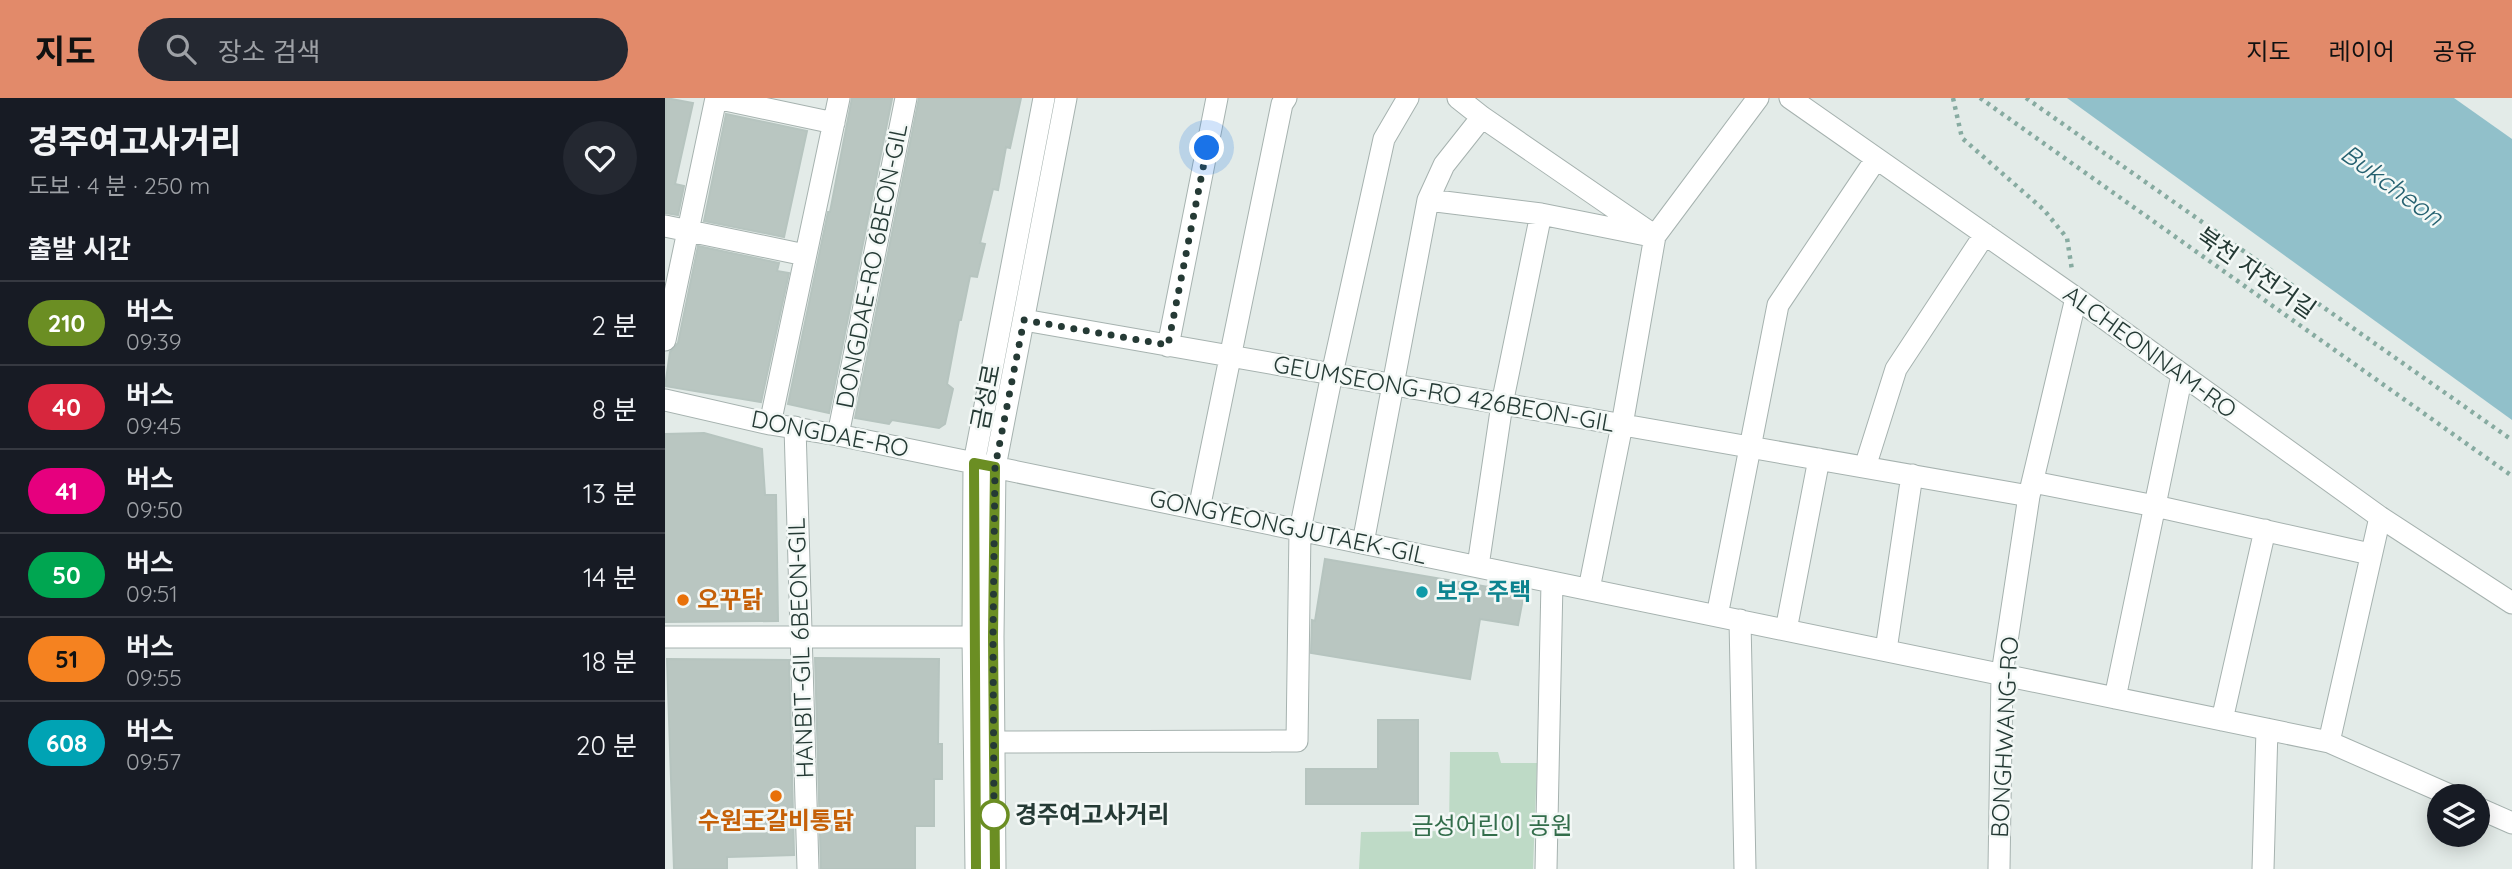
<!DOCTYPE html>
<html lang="ko">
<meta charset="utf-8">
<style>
:root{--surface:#171b24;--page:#242831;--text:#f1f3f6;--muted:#9ea1a6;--line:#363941;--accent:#e28a6a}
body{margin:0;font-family:Quicksand,"Noto Sans KR",sans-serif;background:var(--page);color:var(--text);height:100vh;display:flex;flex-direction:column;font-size:26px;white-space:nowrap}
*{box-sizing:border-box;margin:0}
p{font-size:23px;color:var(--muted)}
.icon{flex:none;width:38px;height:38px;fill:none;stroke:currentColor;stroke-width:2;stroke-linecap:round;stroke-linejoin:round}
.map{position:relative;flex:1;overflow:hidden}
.drawer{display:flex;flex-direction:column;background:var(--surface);width:665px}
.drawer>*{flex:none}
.badge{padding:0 14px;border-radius:23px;font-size:24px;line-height:46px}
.controls{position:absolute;left:1762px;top:686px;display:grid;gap:14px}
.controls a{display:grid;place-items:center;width:63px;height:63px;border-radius:50%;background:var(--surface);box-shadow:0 4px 18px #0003;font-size:35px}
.you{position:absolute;width:35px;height:35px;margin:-18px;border:5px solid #fff;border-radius:50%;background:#1a73e8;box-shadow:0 0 0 10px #1a73e833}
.map>.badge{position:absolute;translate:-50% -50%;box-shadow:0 0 0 4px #fff}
h2{padding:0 28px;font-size:26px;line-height:63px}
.round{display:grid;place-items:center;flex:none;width:74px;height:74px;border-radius:37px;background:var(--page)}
.summary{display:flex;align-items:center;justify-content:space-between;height:119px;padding:0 28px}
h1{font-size:33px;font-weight:800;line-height:52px}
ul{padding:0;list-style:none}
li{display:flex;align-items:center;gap:21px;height:84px;padding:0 28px;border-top:2px solid var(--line)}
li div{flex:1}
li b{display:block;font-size:26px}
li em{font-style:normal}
li .badge{min-width:77px;font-weight:700;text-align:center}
header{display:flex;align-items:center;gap:42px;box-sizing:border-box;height:98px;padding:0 35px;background:var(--accent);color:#111}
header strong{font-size:33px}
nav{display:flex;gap:38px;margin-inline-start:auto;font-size:24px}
.search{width:490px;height:63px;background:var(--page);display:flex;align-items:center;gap:18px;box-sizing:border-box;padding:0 24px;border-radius:38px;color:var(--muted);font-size:26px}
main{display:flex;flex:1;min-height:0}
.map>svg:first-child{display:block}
</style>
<header>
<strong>지도</strong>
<div class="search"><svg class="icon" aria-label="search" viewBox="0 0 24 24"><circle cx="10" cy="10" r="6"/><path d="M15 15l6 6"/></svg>장소 검색</div>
<nav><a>지도</a><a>레이어</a><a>공유</a></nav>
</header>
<main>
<section class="drawer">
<div class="summary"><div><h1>경주여고사거리</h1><p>도보 · 4 분 · 250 m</p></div><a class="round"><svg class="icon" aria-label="heart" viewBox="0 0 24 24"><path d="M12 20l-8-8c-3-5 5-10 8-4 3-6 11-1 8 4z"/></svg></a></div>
<h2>출발 시간</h2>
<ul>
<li><span class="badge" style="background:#6b8e23;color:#fff">210</span><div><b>버스</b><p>09:39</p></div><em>2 분</em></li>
<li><span class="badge" style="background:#d7263d;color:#fff">40</span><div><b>버스</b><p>09:45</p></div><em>8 분</em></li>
<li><span class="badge" style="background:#e6007e;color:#fff">41</span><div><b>버스</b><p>09:50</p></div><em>13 분</em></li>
<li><span class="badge" style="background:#00a651;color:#fff">50</span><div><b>버스</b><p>09:51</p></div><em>14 분</em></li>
<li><span class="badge" style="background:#f58220;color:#111">51</span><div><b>버스</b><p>09:55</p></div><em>18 분</em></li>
<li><span class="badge" style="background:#00a3b4;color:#fff">608</span><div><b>버스</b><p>09:57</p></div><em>20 분</em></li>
</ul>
</section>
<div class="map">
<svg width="1847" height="771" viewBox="0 0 1847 771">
<rect width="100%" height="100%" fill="#e3ebe8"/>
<path fill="#bedac6" d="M785 654H833L836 665H872L868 771H694L696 734 784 733Z"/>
<path fill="#91c0ca" d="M1402 0H1789L1847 41V322Z"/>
<path fill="#b9c6c1" stroke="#b6c4bf" stroke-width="2" d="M1 0 28 5 10 86 19 88 13 117 0 115Z
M187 0 227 1 164 315 123 306 163 114H165Z
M254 0H356L345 50 341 49 333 92 328 91 315 145 320 146 312 179 305 178 296 222H294L282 286 288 291 280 326 274 330 227 322 224 326 190 320Z
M61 16 142 33 119 139 39 123Z
M33 148 114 165 112 173 124 175 96 304 0 288 5 254 13 245Z
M39 335 97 351 100 397H111L113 523 0 524V336Z
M660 461 859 495 853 527 815 521 805 581 646 555 647 522 650 523Z
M150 560 274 561 273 646H277V681H269V728H250V771H156Z
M2 561 124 562 129 757 62 759V771H9Z
M713 622H753V706H641V671H713Z"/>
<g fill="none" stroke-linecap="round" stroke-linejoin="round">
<g stroke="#a6b2af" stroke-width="23">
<path id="minor" d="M51 0 169 25
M793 0 817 19 990 138
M1125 0 1411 200 1715 419 1847 505
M763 102 876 116 981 137
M0 128 140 157
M359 222 1364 398
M0 242 51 0
M503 248 552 0
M0 302 105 326 173 337 1664 644 1787 698
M105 326 174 0
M130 329 143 771
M173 337 241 0
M1200 369 1231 271 1320 136
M1368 384 1490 408 1705 456
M534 411 617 6 621 0
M698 445 763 102 779 67 817 19
M813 468 837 306 876 116
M924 491 957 327 990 138 1093 0
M1052 518 1113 207 1211 61
M1075 522 1080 771
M1121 532 1154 361
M0 539H320
M1221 552 1247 377
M1450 600 1517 277
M1557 622 1600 432
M328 644 632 643 635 432 667 276 719 41 743 0
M1664 644 1715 419
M1813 710 1847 725
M311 771 308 539 309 365 379 0
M330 771 328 539 330 369 401 0
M881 771 887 484
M1334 771 1337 576 1364 398 1411 200
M1598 771 1602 631"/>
</g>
<path stroke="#87aba1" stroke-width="4.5" stroke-dasharray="3.5 5" stroke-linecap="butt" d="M1288 0 1297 40 1379 112 1402 140 1407 172
M1315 0 1847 378
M1361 0 1847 342"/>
<use href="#minor" stroke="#fff" stroke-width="21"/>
</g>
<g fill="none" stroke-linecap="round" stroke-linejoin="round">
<g stroke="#fff" stroke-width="16">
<path id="line" d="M311 771 309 365 330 369 328 539 330 771"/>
</g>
<use href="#line" stroke="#6b8e23" stroke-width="10"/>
<path stroke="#253a35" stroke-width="7" stroke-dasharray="0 12.6" d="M329 717V720L328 539 330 369 359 222 503 247 542 50"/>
</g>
<circle fill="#0f9aa8" stroke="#f3f8f6" stroke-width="2.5" cx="757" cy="494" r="7"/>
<g fill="#e8710a" stroke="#f3f8f6" stroke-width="2.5">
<circle cx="18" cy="502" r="7"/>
<circle cx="111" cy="698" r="7"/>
</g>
<circle fill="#fff" stroke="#6b8e23" stroke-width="3.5" cx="329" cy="717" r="14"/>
<g text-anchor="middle" stroke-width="5" stroke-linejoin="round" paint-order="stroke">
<g font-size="24" fill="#253a35" stroke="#f3f8f6">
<text transform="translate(207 168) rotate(-79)" y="8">DONGDAE-RO 6BEON-GIL</text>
<text transform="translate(1591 175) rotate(35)" y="8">북천 자전거길</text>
<text transform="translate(1485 254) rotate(36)" y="8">ALCHEONNAM-RO</text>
<text transform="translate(779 296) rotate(10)" y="8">GEUMSEONG-RO 426BEON-GIL</text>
<text transform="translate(321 299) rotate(-79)" y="8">금성로</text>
<text transform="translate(165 336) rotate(11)" y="8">DONGDAE-RO</text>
<text transform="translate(623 429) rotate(12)" y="8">GONGYEONGJUTAEK-GIL</text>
<text transform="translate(136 550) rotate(-92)" y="8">HANBIT-GIL 6BEON-GIL</text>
<text transform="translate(1340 639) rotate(-87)" y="8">BONGHWANG-RO</text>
</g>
<g font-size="24" font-weight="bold" fill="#0d838f" stroke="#f3f8f6" text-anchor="start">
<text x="771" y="502">보우 주택</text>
</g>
<g font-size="24" font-weight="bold" fill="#c56008" stroke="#f3f8f6" text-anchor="start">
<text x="32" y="510">오꾸닭</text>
<text x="111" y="731" text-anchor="middle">수원王갈비통닭</text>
</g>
<g font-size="24" font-weight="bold" fill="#253a35" stroke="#f3f8f6" text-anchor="start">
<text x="350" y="725">경주여고사거리</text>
</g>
<g font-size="24" fill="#336d4b" stroke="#f3f8f6">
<text x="827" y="736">금성어린이 공원</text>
</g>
<g font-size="26" font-style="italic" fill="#256170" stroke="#f3f8f6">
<text transform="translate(1727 87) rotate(36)" y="9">Bukcheon</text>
</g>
</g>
</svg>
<div class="controls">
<a><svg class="icon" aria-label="layers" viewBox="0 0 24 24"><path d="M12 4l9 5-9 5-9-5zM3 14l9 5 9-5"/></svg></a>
</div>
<div class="you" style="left:542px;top:50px"></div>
</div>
</main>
